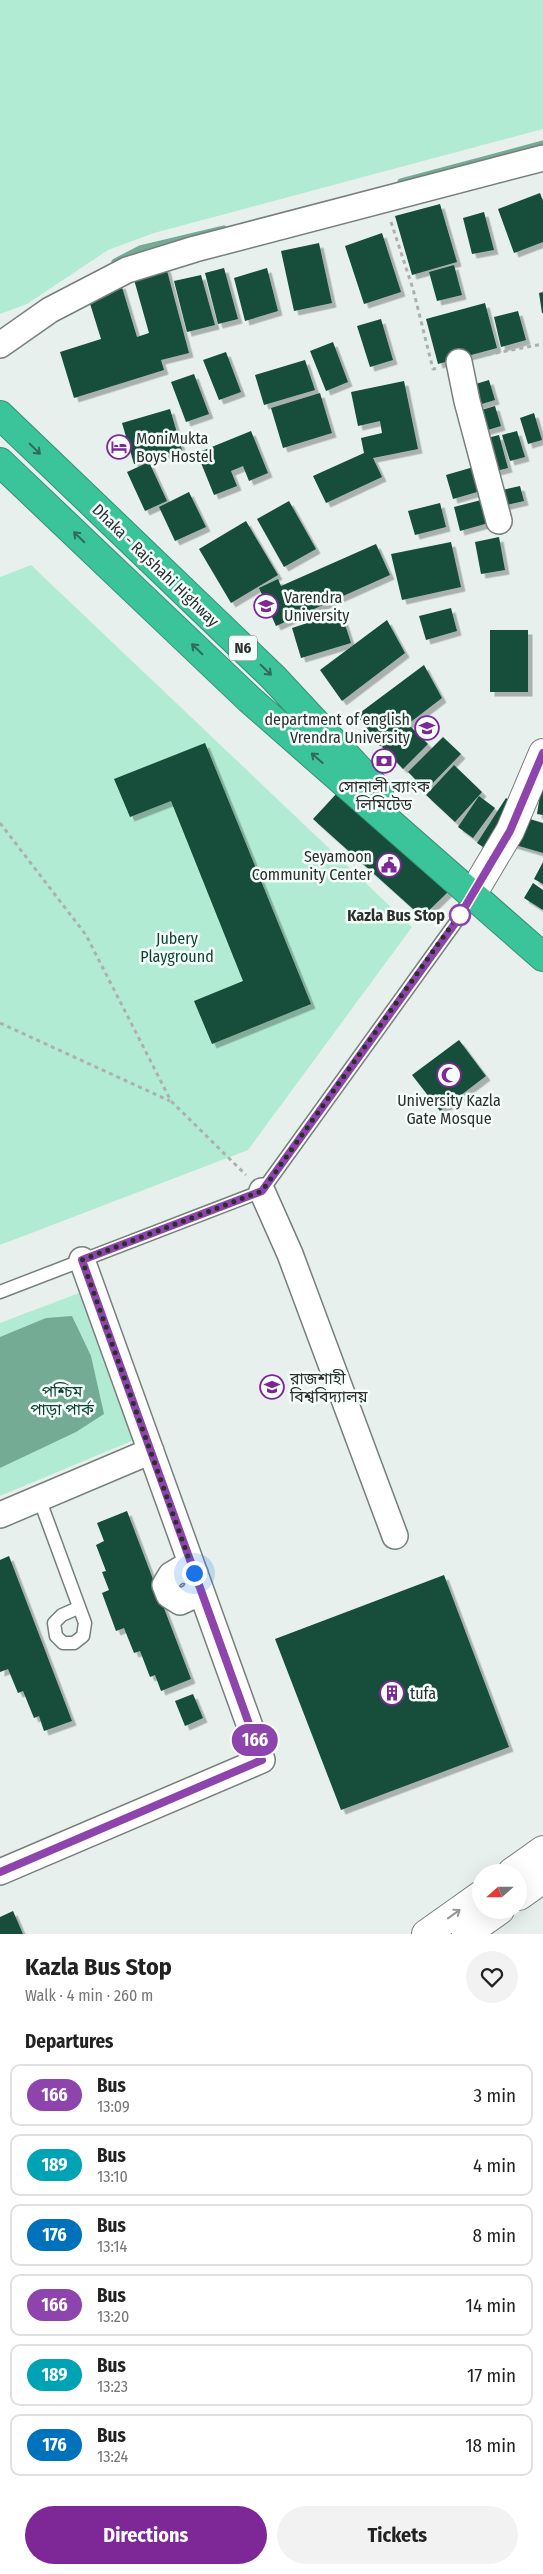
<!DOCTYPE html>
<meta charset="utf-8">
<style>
:root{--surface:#fff;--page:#f2f2f2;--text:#222;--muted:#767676;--line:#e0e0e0;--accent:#7e2897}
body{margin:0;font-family:"Fira Sans Condensed","Noto Sans Bengali",sans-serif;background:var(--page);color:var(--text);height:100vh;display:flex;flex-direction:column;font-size:19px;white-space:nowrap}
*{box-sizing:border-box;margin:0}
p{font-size:16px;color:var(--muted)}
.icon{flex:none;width:28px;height:28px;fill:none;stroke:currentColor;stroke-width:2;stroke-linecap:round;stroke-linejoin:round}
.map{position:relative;height:1934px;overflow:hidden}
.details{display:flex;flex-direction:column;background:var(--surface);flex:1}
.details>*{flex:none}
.badge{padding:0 10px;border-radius:16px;font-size:18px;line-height:32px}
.needle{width:32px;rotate:249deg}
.controls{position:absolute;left:472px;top:1864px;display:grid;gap:10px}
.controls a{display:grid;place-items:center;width:55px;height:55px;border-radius:50%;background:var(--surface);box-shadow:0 5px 20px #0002;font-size:25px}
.you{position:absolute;width:25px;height:25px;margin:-12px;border:4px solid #fff;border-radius:50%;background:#1a73e8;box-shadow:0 0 0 8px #1a73e833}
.map>.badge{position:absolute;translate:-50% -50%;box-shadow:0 0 0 2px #fff}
h2{padding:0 25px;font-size:19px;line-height:45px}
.round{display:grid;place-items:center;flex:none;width:52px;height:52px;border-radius:26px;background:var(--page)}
.overview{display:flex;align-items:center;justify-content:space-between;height:85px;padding:0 25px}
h1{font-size:24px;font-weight:700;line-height:38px}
.cta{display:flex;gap:10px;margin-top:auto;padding:10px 25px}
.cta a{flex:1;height:58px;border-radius:30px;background:var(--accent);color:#fff;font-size:20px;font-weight:700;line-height:58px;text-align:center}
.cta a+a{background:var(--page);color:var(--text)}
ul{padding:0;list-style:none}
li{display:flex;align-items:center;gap:15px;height:62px;margin:0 10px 8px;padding:0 15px;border:2px solid var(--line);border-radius:10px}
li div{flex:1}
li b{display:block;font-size:19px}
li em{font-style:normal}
li .badge{min-width:55px;font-weight:700;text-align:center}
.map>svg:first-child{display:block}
</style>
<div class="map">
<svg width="543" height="1934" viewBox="0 0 543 1934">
<defs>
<filter id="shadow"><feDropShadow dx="4.5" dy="4.5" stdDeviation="0" flood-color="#0004"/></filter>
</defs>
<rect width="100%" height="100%" fill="#e7f0ec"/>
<path fill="#b2ebd3" d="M0 0H543V129L154 233 108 250 27 304 0 314Z
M31 565 412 927 248 1150 0 1245V577Z
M87 1290 141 1437 0 1496V1323Z"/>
<path fill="#73ab94" d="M72 1316 91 1356 104 1414 76 1432 0 1468V1337L46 1318Z"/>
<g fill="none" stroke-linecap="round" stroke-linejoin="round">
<path stroke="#73ab94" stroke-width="7" d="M401 182 543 144
M115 262 140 249 224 229"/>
</g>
<path fill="#134d3b" filter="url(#shadow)" d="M540 193 543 201V242L514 253 498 209Z
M440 204 457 262 412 275 395 216Z
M484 212 494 250 472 254 463 218Z
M382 233 401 292 364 304 345 246Z
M319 243 332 303 294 311 281 251Z
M454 265 462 295 437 301 429 272Z
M166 267 189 353 161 360 164 370 74 398 60 352 101 339 87 294 121 284 137 337 149 333 133 276Z
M224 268 238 319 218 324 205 273Z
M267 268 278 311 245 321 234 278Z
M201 275 215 325 187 332 174 281Z
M543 292V313H542L539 293Z
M485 303 497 348 438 364 426 319Z
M518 311 526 340 501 347 494 317Z
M381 319 393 360 370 367 357 326Z
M333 342 348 382 326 391 310 351Z
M226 352 241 392 219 400 203 360Z
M305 360 315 390 264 405 255 375Z
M194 374 209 414 186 422 171 382Z
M489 380 495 400 475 406 469 386Z
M404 381 418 449 373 458 382 477 326 503 313 476 364 453 361 438 382 433 380 421 358 426 351 392Z
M320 393 332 433 283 448 271 408Z
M495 406 501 426 481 432 475 412Z
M170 409 182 450 134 464 122 423Z
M534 413 542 440 528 444 520 418Z
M251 431 268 473 249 481 243 466 231 471 237 486 214 495 197 453Z
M517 431 525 457 510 461 502 435Z
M499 435 508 468 488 473 479 440Z
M149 462 167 501 145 511 127 472Z
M477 466 484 490 453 499 446 475Z
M520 486 524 501 502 506 498 491Z
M189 492 206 527 175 541 159 507Z
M485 499 492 522 460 531 454 507Z
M289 501 316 549 284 567 257 519Z
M440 503 446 527 415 535 408 511Z
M246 521 278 575 231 603 199 549Z
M499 537 505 570 481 574 475 542Z
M451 542 461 587 402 600 391 554Z
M376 544 390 575 276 626 259 588 278 579 281 586Z
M451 608 457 631 426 640 419 616Z
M341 612 351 643 301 658 292 628Z
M387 620 405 653 342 701 320 670Z
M490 630H528V692H490Z
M424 665 442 698 408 724 428 744 403 769 382 747 397 733 380 746 357 715Z
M443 737 461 754 426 790 408 772Z
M205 743 311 1004 212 1044 194 1001 243 981 171 801 130 817 114 779Z
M454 765 482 792 455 822 426 795Z
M542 782H543V815L537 814Z
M338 792 448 892 422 917 313 819Z
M479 796 495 808 473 838 458 827Z
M506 798 518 805 489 851 477 843Z
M520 816 543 823V853L512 844Z
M543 862V884L534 879Z
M533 883 543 890V910L524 898Z
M459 1040 486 1076 440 1111 412 1075Z
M127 1511 191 1679 161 1691 155 1675 150 1677 140 1651 134 1653 124 1628 116 1631 102 1593 109 1590 102 1572 106 1571 96 1545 104 1541 97 1523Z
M9 1556 72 1721 44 1731 39 1716 34 1718 23 1691 18 1693 8 1669 0 1672V1560Z
M444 1575 509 1747 341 1810 275 1639Z
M193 1694 203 1718 185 1726 175 1701Z
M13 1911 23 1934H0V1917Z"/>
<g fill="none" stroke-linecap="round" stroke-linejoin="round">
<g stroke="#777f7c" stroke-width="15">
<path id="lane" d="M0 1292 262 1191 456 922 473 893
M39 1498 85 1623 83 1636 74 1643H63L56 1636 54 1623 62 1615 78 1608"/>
</g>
<g stroke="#777f7c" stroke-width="28">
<path id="street" d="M0 345 50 310 127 270 195 249 543 158
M459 362 467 401 499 521
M262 1191 290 1254 395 1536
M0 1515 151 1451
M195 1573 181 1569 171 1575 165 1585 169 1595 180 1602 193 1596 199 1586
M0 1872 262 1760 82 1260"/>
</g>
<g stroke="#777f7c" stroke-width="30">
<path id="secondary" d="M473 893 510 831 543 753
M512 1872 543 1850
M519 1896 543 1879
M426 1934 481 1895
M466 1934 500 1910"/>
</g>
<g stroke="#369074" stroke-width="30">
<path id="highway" d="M0 415 273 677 379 791
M0 462 249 699 543 957"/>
</g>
<path stroke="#aab1ae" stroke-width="3" stroke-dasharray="4 4" stroke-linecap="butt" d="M391 222 413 289 433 369 438 368
M480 356 543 344
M0 823 86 935 171 1101 246 1175
M0 1023 170 1101"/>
<use href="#lane" stroke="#fff" stroke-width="12"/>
<use href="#street" stroke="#fff" stroke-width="25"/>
<use href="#secondary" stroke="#fff" stroke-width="28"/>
<use href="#highway" stroke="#3bc499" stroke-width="28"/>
</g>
<defs><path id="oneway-shaft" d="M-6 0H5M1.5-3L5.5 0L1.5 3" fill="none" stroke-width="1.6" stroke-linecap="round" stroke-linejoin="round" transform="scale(1.25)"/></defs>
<g stroke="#326b59">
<use href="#oneway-shaft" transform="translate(35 449) rotate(44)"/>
<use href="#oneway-shaft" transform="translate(79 537) rotate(-136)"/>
<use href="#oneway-shaft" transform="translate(197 649) rotate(-136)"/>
<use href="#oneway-shaft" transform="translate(266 670) rotate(44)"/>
<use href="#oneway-shaft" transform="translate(317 758) rotate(-139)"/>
</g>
<use stroke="#969796" href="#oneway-shaft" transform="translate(454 1914) rotate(-36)"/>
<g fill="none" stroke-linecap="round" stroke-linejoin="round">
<g stroke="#fff" stroke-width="11">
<path id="line" d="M0 1872 262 1760 82 1260 262 1191 456 922 510 831 543 753"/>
</g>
<use href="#line" stroke="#8e44ad" stroke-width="8"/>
<path stroke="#2c2f2e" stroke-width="5" stroke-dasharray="0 9" d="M194 1573 82 1260 262 1191 464 908 460 915"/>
</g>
<defs>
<g id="hotel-ring" transform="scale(1.25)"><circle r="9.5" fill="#f4fefa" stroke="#7e2897" stroke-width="1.5"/><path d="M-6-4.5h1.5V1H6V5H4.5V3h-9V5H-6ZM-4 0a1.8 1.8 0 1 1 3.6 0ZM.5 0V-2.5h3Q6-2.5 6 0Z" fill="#7e2897"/></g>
<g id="university-ring" transform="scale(1.25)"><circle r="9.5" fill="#f4fefa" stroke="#7e2897" stroke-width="1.5"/><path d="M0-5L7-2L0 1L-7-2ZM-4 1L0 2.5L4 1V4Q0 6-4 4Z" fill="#7e2897"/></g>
<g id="bank-ring" transform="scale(1.25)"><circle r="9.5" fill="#f4fefa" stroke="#7e2897" stroke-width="1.5"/><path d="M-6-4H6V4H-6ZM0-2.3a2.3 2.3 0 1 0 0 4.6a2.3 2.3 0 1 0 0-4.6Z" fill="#7e2897"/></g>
<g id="civic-ring" transform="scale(1.25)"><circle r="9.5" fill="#f4fefa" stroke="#7e2897" stroke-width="1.5"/><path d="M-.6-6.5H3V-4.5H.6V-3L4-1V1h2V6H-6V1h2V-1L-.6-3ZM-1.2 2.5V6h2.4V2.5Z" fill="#7e2897"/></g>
<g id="mosque-ring" transform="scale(1.25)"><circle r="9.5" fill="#f4fefa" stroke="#7e2897" stroke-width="1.5"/><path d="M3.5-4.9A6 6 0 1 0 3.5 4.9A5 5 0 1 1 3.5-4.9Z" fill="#7e2897"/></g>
<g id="building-ring" transform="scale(1.25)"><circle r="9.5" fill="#f4fefa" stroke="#7e2897" stroke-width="1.5"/><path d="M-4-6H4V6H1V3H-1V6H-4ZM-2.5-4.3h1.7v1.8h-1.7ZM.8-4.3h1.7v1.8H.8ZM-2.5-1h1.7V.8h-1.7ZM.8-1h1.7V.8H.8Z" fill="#7e2897"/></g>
</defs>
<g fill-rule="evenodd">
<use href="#hotel-ring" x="119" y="447"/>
<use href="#university-ring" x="266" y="606"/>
<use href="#university-ring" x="427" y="728"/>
<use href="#bank-ring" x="384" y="761"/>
<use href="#civic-ring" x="389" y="865"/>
<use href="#mosque-ring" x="449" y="1075"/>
<use href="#university-ring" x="272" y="1387"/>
<use href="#building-ring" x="392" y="1693"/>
</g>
<circle fill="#fff" stroke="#8e44ad" stroke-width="2.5" cx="460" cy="915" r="10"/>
<g text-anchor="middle" stroke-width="5" stroke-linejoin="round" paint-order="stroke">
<rect fill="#f4fefa" stroke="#686d6b" stroke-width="1" x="229" y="635.5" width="28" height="25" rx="4"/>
<g font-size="15" font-weight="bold" fill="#2c2f2e">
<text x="243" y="653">N6</text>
</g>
<g font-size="16" fill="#2c2f2e" stroke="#f4fefa" text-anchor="start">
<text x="136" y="444">MoniMukta<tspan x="136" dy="18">Boys Hostel</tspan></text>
<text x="284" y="603">Varendra<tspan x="284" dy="18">University</tspan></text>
<text x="410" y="725" text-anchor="end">department of english<tspan x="410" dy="18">Vrendra University</tspan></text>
<text x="384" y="792" text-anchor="middle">সোনালী ব্যাংক<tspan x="384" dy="18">লিমিটেড</tspan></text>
<text x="372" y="862" text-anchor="end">Seyamoon<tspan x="372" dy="18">Community Center</tspan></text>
<text x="449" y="1106" text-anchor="middle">University Kazla<tspan x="449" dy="18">Gate Mosque</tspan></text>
<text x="290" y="1384">রাজশাহী<tspan x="290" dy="18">বিশ্ববিদ্যালয়</tspan></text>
<text x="410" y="1699">tufa</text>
</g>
<g font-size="16" fill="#2c2f2e" stroke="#f4fefa">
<text transform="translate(156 565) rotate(44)" y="6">Dhaka - Rajshahi Highway</text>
</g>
<g font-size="16" font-weight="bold" fill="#2c2f2e" stroke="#f4fefa" text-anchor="end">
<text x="445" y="921">Kazla Bus Stop</text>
</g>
<g font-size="16" fill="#0e3f2f" stroke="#f4fefa">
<text x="177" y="944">Jubery<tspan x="177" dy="18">Playground</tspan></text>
<text x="62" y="1397">পশ্চিম<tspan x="62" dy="18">পাড়া পার্ক</tspan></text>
</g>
</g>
</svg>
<div class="controls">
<a><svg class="needle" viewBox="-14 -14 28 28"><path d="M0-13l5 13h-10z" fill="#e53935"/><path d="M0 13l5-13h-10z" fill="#767676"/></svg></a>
</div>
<div class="you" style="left:194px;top:1573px"></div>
<b class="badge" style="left:255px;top:1740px;background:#8e44ad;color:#fff">166</b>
</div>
<section class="details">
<div class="overview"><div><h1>Kazla Bus Stop</h1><p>Walk · 4 min · 260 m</p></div><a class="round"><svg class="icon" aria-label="heart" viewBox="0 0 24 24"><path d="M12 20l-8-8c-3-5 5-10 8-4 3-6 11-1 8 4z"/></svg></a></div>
<h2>Departures</h2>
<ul>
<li><span class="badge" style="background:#8e44ad;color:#fff">166</span><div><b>Bus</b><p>13:09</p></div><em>3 min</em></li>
<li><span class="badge" style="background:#00a3b4;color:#fff">189</span><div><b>Bus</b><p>13:10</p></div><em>4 min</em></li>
<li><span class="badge" style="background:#0072bc;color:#fff">176</span><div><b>Bus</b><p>13:14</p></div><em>8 min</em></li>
<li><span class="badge" style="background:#8e44ad;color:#fff">166</span><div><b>Bus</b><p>13:20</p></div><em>14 min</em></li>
<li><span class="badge" style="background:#00a3b4;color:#fff">189</span><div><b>Bus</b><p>13:23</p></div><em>17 min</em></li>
<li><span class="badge" style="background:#0072bc;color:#fff">176</span><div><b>Bus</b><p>13:24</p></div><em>18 min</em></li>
</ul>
<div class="cta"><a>Directions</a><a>Tickets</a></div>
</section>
